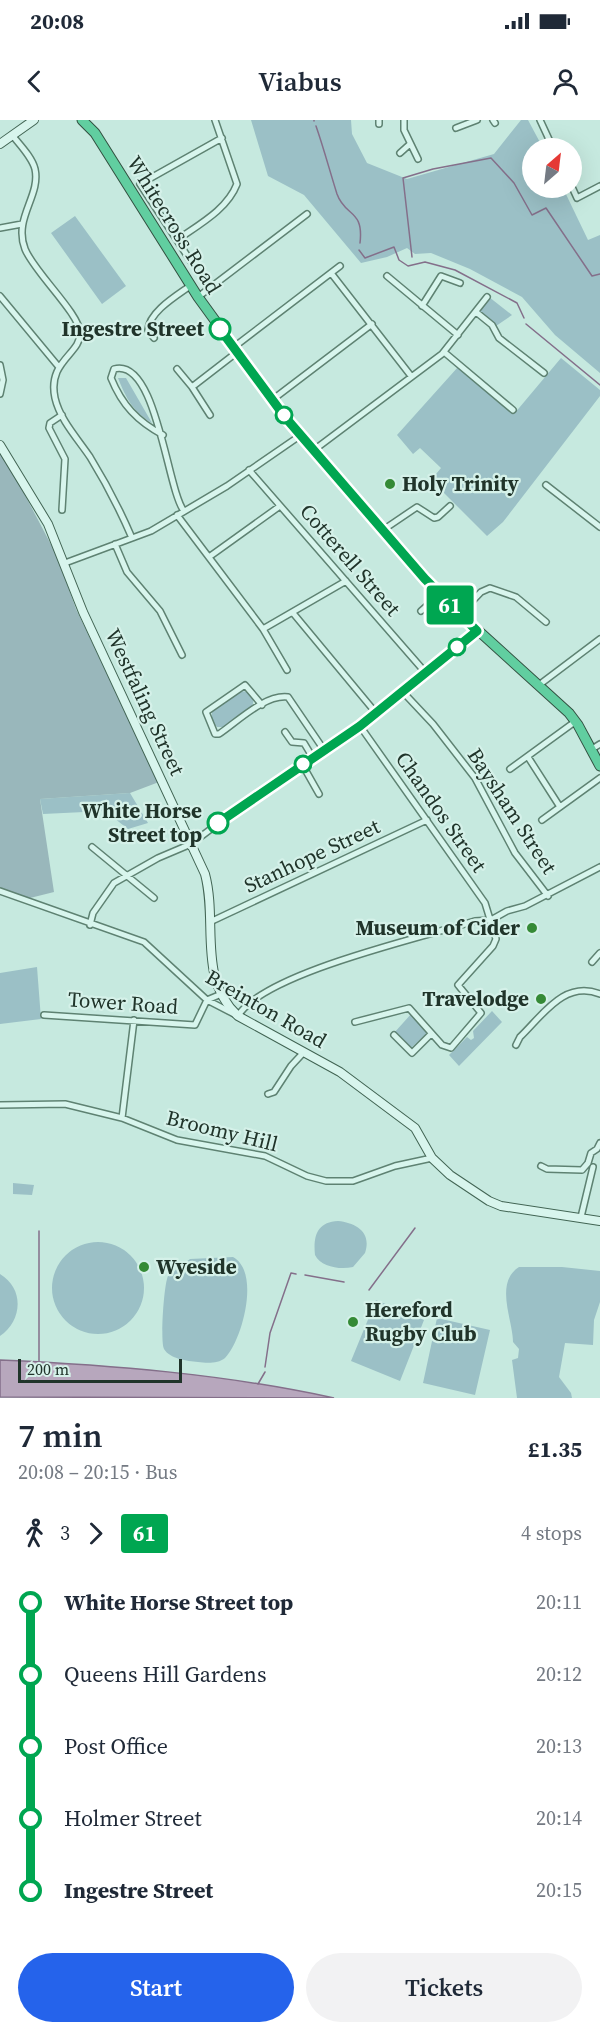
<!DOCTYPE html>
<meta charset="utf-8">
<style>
:root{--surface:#fff;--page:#f2f2f3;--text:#1f2937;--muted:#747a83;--accent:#2563eb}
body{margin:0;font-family:"Source Serif 4",serif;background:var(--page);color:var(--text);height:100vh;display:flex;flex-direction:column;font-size:22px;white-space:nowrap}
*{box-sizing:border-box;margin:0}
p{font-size:20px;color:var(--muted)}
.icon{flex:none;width:33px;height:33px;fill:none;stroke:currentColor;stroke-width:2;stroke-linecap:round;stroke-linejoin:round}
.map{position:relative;height:1278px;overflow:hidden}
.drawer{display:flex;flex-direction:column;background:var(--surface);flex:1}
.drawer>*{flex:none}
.badge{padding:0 12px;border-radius:4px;font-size:21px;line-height:39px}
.needle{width:39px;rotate:28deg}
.tools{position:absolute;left:522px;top:18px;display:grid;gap:12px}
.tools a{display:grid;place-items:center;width:60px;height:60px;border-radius:50%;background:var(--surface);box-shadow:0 6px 24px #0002;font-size:30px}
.scale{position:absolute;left:18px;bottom:15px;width:164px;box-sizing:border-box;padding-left:6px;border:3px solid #20342a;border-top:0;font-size:16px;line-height:21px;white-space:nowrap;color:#20342a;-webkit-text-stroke:4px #d5f1e9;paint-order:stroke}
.map>.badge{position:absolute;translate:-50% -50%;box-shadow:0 0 0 3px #fff}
.legs{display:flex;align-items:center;gap:9px;height:66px;padding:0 18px;font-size:20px}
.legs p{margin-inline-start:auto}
.overview{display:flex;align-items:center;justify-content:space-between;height:102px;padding:0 18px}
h1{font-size:33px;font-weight:600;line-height:45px}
.primary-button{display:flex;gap:12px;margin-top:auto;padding:12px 18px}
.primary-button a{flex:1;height:69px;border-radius:36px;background:var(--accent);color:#fff;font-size:24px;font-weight:600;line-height:69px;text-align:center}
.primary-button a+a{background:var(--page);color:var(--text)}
ul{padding:0 18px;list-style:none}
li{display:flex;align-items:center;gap:21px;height:72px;font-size:22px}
li i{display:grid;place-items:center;width:9px;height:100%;margin:0 8px;background:currentColor}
li i::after{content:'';width:15px;height:15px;margin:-8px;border:4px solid;border-radius:50%;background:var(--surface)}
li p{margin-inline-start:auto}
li:first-child i{background:linear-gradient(#0000 50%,currentColor 0)}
li:last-child i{background:linear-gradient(currentColor 50%,#0000 0)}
.status{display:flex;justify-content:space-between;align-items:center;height:42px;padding:0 30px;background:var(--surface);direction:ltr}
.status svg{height:16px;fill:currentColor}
header{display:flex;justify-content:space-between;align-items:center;height:78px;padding:0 18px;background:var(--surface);font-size:27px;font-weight:600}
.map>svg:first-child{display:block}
</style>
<div class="status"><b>20:08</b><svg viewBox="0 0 49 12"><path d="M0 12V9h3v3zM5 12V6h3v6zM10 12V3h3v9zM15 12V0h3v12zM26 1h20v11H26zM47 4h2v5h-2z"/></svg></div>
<header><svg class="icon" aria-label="back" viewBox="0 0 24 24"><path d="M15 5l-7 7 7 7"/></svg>Viabus<svg class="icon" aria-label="person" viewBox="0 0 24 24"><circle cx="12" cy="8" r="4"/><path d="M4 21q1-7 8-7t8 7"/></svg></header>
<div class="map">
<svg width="600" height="1278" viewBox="0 0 600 1278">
<rect width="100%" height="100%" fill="#c6e9df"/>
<path fill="#9bc0c6" d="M251 0H351L352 14 367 43 407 59 494 34 521 0H528L543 28H532V68H563L588 120 600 115V253L555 215 522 177 470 149 431 133 415 134 407 128 387 137 361 143 304 75 268 56Z
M75 96 126 166 102 184 51 113Z
M489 177 512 195 496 206 479 192Z
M561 238 600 270V276L503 402 487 416 431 360 441 348 420 328 413 334 397 315 458 247 514 294Z
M118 258H126L152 303C133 292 126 278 118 258Z
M240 571 249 572 254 578 252 588 226 607H217L212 601V592Z
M130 673 148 703 128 709 105 691 43 694 40 679Z
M37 847 41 899 0 904V853Z
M492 891 502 902 459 946 449 935 467 917 471 920 474 918 473 911Z
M412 893 427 913 411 928 394 913Z
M13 1063 34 1065 32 1075 13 1074Z
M338 1101C356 1103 372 1112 365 1133L353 1147C340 1150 321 1147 315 1135 313 1116 317 1102 338 1101Z
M52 1168a46 46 0 1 1 92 0a46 46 0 1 1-92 0Z
M233 1137C261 1152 242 1221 225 1238 218 1244 206 1243 198 1242 187 1241 170 1239 164 1229 160 1221 164 1164 168 1156L190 1139Z
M519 1147H562L600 1151V1182L594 1200 593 1225 565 1223 559 1257 571 1273 572 1278H517L512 1240 518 1238 519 1229 513 1222C513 1200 494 1163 519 1147Z
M0 1154C25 1169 22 1201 0 1216Z
M376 1180 424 1200 400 1261 351 1241Z
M437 1198 490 1210 475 1275 423 1263Z"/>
<path fill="#99b7bb" d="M0 334 16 358 57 436 76 489 159 662 130 673 40 679 54 772 30 778 0 768Z"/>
<path fill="#b7a7bd" stroke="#846f8a" stroke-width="1.5" d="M0 1240C112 1245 224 1254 334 1278L0 1277Z"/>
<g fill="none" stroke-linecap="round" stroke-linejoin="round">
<path stroke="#846f8a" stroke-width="1.5" d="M314 0V1
M316 6C324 29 330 52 337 74 345 97 364 89 360 123
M359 130 365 138 394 127 399 140 408 146 425 142 455 150 517 183 524 198
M412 137 403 58 433 49 491 38 514 63 532 95 546 88 592 156 600 154
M526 204 600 265
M305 1155 344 1162
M369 1170 415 1108
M39 1242V1111
M265 1247 270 1213 291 1153 296 1154
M258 1264 265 1252"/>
<g stroke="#5e8272" stroke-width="8">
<path id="street" d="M404 0V10L418 39
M493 0 495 3
M540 0 553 28
M379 4V0
M456 8 477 0
M12 15C20 25 32 37 35 49 41 76 13 98 25 129 34 152 80 194 80 213 81 234 47 241 55 278 60 300 78 319 90 337 106 363 120 390 132 418
M400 33 410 24
M572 67 577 78 600 66
M0 108 22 104
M177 120C198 105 227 90 237 64L215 0
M192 143 140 64 222 18
M331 153 411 256
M387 156 458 215
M0 176 58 246
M198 177 307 94
M422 186 441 156 460 163
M476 192 492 205 499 218 544 253
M154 218 148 210C149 192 176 176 190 166
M234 227 340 146
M444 232 513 290
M0 245 3 260 0 274
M177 249 192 267 236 233
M192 267 210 295
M272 280 372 204
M62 295 50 303 49 308 65 339 62 390
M163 315C137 301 122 285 111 258L114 249C157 237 167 370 184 391
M314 330 442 234 487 177
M249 350 425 552
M546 365 600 407
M177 395 263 509 287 550
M383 410 417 387 434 398 438 397 450 386
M115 424 127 452 160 491 182 535
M209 437 280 386
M65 443 151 411 227 366 301 315
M421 491 439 475
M293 493 376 593
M460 494 481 472 490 468 516 477 546 502
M263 509 346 461
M539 565 600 519
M402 571 433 604 475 658 515 733 548 776
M262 585 245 565 206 592 215 614H219C237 602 265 574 288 577L324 630
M285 612 292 622 304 623 313 638
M592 629 600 624
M528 637 560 687
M302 644 319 674
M510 649 576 601
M542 700 600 658
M92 727 154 778
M0 771 144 822 207 880 238 896C263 853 424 817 475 801L491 800 507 791 525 786 600 747
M210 802 427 700
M90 805 93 793 114 763 158 738 191 724 248 681 360 606 477 511
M592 842 600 833
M44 895 195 905 207 880 219 875
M355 902 409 888 442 925 451 928 481 893 458 865 493 826 496 819 485 783 360 606
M394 915 412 933 431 914
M516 925 520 917C543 895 564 860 600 874
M268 974 274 972 291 946 304 932
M0 985 65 984 122 998 177 1020 265 1036 307 1056 326 1061H353L395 1046 432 1038
M122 998 134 900
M541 1046 547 1049 582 1050 588 1043 591 1033 597 1029 600 1023
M581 1097 593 1047"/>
</g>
<g stroke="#416453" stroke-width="10">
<path id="secondary" d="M0 24 34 0
M0 325 48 404 83 492 205 754C218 803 197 858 238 896L340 952 415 1008 432 1038 450 1055 489 1081 501 1086 600 1101"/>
</g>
<g stroke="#325040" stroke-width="11">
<path id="highway" d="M82 0 95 13 198 177 285 297 439 475 569 593 578 605 600 646"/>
</g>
<use href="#street" stroke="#d8f5ed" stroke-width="5"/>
<use href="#secondary" stroke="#d8f5ed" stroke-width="8"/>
<use href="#highway" stroke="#61cea0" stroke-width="9"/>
</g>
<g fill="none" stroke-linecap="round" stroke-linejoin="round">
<g stroke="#fff" stroke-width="14">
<path id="line-1" d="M218 703 360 606 477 511 425 459 285 297 220 209"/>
</g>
<use href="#line-1" stroke="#00a651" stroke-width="9"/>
</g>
<g fill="#fff" stroke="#00a651" stroke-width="3">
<circle cx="220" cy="209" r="10"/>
<circle cx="284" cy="295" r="8"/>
<circle cx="457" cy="527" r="8"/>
<circle cx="303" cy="644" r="8"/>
<circle cx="218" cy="703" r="10"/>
</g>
<g fill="#358a36" stroke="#d5f1e9" stroke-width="2">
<circle cx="390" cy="364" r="6"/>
<circle cx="532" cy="808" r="6"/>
<circle cx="541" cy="879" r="6"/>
<circle cx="144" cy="1147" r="6"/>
<circle cx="353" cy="1202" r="6"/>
</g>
<g text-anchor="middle" stroke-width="4.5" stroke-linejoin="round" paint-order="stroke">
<g font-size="21" fill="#20342a" stroke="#d5f1e9">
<text transform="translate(174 105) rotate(58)" y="7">Whitecross Road</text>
<text transform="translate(350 440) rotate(49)" y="7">Cotterell Street</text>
<text transform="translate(145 582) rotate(65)" y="7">Westfaling Street</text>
<text transform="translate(512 691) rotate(57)" y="7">Baysham Street</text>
<text transform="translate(441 692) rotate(55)" y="7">Chandos Street</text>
<text transform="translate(312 736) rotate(-25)" y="7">Stanhope Street</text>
<text transform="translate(123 883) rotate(4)" y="7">Tower Road</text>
<text transform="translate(266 889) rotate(30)" y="7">Breinton Road</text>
<text transform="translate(222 1011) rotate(14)" y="7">Broomy Hill</text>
</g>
<g font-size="21" font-weight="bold" fill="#20342a" stroke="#d5f1e9" text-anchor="end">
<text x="204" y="216">Ingestre Street</text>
<text x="202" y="698">White Horse<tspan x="202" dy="24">Street top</tspan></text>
</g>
<g font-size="21" font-weight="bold" fill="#20342a" stroke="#d5f1e9" text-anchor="start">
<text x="402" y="371">Holy Trinity</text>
<text x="520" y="815" text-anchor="end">Museum of Cider</text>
<text x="529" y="886" text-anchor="end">Travelodge</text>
<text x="156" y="1154">Wyeside</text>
<text x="365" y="1197">Hereford<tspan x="365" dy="24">Rugby Club</tspan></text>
</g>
</g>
</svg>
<div class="tools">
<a><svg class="needle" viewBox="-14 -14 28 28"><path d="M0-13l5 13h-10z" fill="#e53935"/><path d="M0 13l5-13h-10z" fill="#747a83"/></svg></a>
</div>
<div class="scale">200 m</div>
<b class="badge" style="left:450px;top:485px;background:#00a651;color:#fff">61</b>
</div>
<section class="drawer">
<div class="overview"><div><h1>7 min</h1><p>20:08 – 20:15 · Bus</p></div><b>£1.35</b></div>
<div class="legs"><svg class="icon" aria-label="walk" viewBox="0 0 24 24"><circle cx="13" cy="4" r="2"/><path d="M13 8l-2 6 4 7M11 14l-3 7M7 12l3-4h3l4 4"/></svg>3<svg class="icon" aria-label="forward" viewBox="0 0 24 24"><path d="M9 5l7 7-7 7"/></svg><b class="badge" style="background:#00a651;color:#fff">61</b><p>4 stops</p></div>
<ul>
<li><i style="color:#00a651"></i><b>White Horse Street top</b><p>20:11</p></li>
<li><i style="color:#00a651"></i><span>Queens Hill Gardens</span><p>20:12</p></li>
<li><i style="color:#00a651"></i><span>Post Office</span><p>20:13</p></li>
<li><i style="color:#00a651"></i><span>Holmer Street</span><p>20:14</p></li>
<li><i style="color:#00a651"></i><b>Ingestre Street</b><p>20:15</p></li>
</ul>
<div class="primary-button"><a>Start</a><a>Tickets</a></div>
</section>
